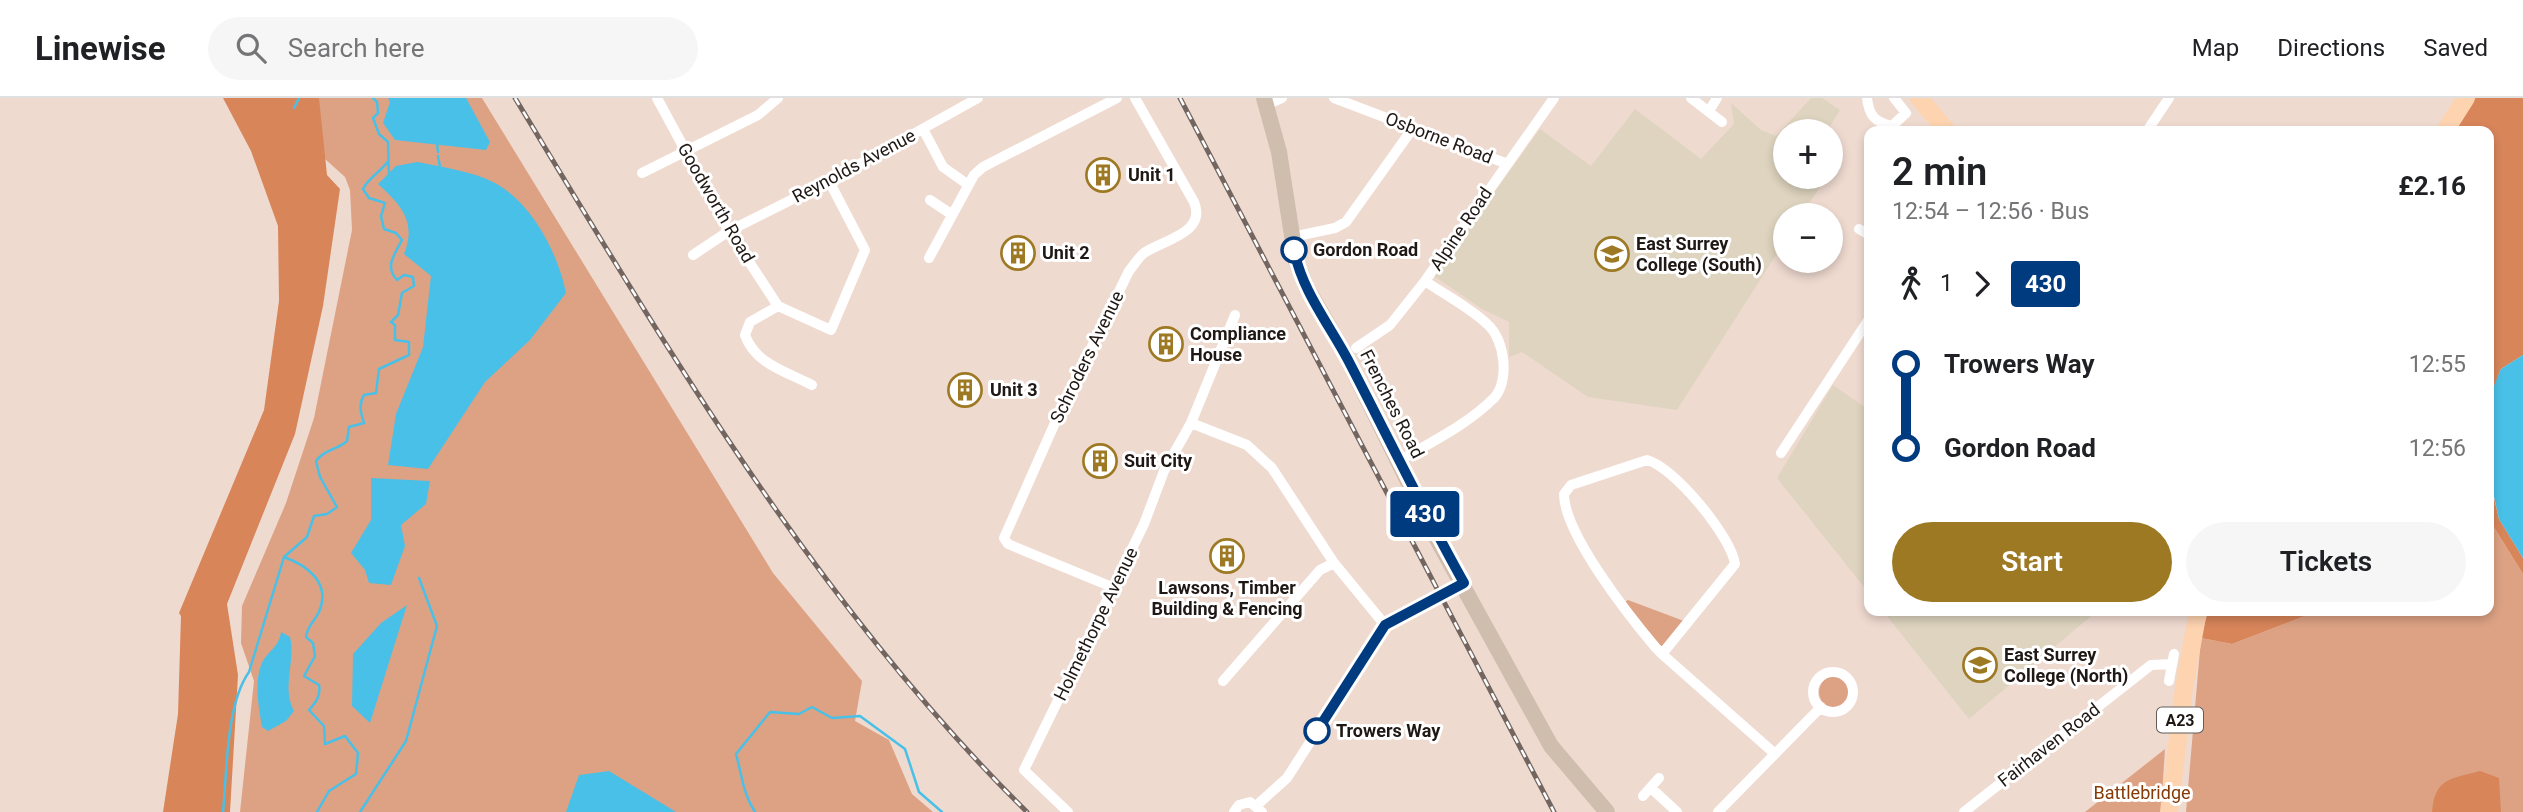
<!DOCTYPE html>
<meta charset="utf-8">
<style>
:root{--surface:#fff;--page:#f6f6f6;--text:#202124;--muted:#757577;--line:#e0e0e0;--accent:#9d7924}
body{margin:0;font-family:Roboto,sans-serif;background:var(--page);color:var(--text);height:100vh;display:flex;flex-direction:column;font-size:26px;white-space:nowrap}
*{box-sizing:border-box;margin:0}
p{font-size:23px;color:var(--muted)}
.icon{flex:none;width:38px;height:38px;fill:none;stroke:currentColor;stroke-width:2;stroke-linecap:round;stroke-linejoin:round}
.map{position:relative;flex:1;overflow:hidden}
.drawer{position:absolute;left:1864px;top:28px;width:630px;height:490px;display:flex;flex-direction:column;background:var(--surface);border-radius:14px;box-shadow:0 4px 10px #0003}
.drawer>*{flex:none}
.badge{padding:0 14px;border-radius:5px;font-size:24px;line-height:46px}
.fabs{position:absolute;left:1773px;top:21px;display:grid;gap:14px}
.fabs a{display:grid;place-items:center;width:70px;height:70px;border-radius:50%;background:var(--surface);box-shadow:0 4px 10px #0003;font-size:35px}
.map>.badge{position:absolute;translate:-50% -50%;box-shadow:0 0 0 4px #fff}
.legs{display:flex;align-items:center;gap:10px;height:77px;padding:0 28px;font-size:23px}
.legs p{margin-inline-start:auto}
.summary{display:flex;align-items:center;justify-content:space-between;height:119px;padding:0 28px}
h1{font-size:38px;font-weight:600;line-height:52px}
.action{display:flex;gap:14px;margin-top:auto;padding:14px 28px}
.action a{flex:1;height:80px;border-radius:42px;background:var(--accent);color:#fff;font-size:28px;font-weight:600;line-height:80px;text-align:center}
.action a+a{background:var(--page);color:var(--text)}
ul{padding:0 28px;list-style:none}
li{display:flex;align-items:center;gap:24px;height:84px;font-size:26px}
li i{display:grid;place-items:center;width:10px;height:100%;margin:0 9px;background:currentColor}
li i::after{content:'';width:18px;height:18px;margin:-9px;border:5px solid;border-radius:50%;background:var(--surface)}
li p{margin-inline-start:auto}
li:first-child i{background:linear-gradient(#0000 50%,currentColor 0)}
li:last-child i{background:linear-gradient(currentColor 50%,#0000 0)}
header{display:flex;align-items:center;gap:42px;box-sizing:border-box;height:98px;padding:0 35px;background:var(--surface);border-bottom:2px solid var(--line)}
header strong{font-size:33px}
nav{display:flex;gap:38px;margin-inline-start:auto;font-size:24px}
.search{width:490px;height:63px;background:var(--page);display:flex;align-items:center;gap:18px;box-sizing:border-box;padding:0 24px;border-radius:38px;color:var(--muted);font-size:26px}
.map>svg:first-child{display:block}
</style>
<header>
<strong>Linewise</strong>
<div class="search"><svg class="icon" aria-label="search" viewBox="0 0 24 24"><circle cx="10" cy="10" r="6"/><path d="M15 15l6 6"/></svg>Search here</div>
<nav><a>Map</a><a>Directions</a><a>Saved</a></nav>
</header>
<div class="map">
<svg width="2523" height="714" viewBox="0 0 2523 714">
<rect width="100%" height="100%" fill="#efdad0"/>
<path fill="#ded4bf" d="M1811 0H1822L1840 12 1827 33H1785V79H1811L1822 86 1801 117H1785V143L1677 312 1588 299 1522 254 1509 259V224L1482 211 1434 178 1540 31 1591 68 1635 11 1701 61 1734 26 1731 5 1761 32 1776 38Z
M1833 287 1869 312V495L1777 380Z
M1883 513H2097L1969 621Z"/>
<path fill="#dda284" d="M287 0H482L773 475 862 583 855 623 889 642 912 696 933 714H240L254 583 241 545 242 508 286 405 314 320 352 132 350 92 345 79 325 61Z
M2489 421 2523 476V714H2186L2201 540 2232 546 2318 513H2488Z
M1628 502 1684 523 1662 549 1623 505Z
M1819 594a16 16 0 1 1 32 0a16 16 0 1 1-32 0Z
M2165 651 2161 714H2085Z"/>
<path fill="#d8855a" d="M223 0H319L327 77 340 91 323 208 295 336 227 506 238 577 230 714H163L178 616 181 518 179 515 264 312 279 203 278 128 251 53Z
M2466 0H2523V257L2501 271 2489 302 2488 33H2445Z
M2488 376 2499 421 2523 460V476L2489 421Z
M2208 513H2318L2232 546 2201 540Z
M2480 673 2499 680 2501 714H2432C2435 680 2450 681 2480 673Z"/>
<path fill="#49c0e7" d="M388 0H466L490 44 486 52 395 42 383 25 390 4Z
M417 64C442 69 472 73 495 85 532 105 558 155 566 195L530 242 485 284 428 371 388 367 396 316 423 249 431 178 404 156C417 124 401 107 378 86L396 68Z
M2523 257V460L2499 421 2489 376 2488 302 2501 271Z
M371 380 430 383 426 406 401 427 405 448 391 487 369 485 365 472 351 455 371 422Z
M407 507 370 625 352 608 353 556 381 525Z
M281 534 290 539C296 564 281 589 294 613L286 623 268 633 262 629C259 610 254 586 261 567 266 554 279 550 281 534Z
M609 673 676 714H566L579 677Z"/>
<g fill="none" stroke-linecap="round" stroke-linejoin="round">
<path stroke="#49c0e7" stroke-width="2.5" d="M373 0 377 4 378 15 373 20 379 36 388 44 389 78
M294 10 299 0
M437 46 438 54
M438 58 440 69
M284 459C309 468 331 486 319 514 314 524 307 528 306 539L313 545 315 558 304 578 319 587C321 598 316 604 309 612L324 628 325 646 345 638 358 655 356 676 329 693 317 714
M223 714C227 674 226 606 249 574L284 459 307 439 314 418 327 416 337 409 320 379 316 363C325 351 337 352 347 343L349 329 364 325C361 315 358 307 364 297L376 295 379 271 409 257V244L395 242V227L391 224 398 217 402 195 414 188 413 179 404 177 397 182C384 168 395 156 402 142L396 135 384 131 381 118 385 105 369 100 363 91C369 79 381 74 389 62
M360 714 406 643 437 528 419 480
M755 714C743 696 742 677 736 656L770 614 799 616 812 609 832 620 860 618 905 651 919 694 942 714"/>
<path stroke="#fff" stroke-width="10" d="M657 0 729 133 778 208 750 224 745 237C755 266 787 274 812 287
M1334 0 1505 65
M1691 0 1722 24
M1867 0C1869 18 1875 24 1892 28L1906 15 1894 0
M1266 7 1282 0
M1709 13 1717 0
M923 31 943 69 967 86
M2147 33 2169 0
M642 75 758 17 778 0
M930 102 951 116
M1859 131 1869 137
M1292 139 1335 130 1346 124 1413 30
M693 157 729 133 829 83 978 0
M929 160 974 77 983 69 1117 0
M778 208 831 232 865 152 829 83
M1356 250 1390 227 1425 183 1554 0
M1191 325 1247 347 1272 370 1334 465 1385 527
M1781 355 1869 221
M1399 363C1431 344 1467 327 1494 300 1510 283 1505 241 1487 226 1469 209 1445 197 1425 183
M1112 489 1008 446 1004 440 1058 318 1129 173C1134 167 1138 160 1144 155 1163 142 1207 135 1194 104L1135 0
M1662 556 1735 466C1731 438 1674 369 1647 362L1571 387 1564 396C1564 436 1630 519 1656 550L1662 556 1774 655
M1813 594a20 20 0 1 1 40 0a20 20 0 1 1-40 0Z
M1223 583 1320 472 1334 465
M2169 583 2174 556
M1651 690 1677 714
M1643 698 1659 680
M1257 707 1287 680 1385 527 1464 485
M1068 714 1024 672 1144 426 1164 373 1191 325 1235 217
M1234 714 1239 707 1250 704 1262 714
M1718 714 1821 609
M1964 714 2151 567 2172 566"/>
<path stroke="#cfbdae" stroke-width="16" d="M1264 0 1279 54 1296 163 1307 190 1346 258 1433 434 1551 648 1607 714"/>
<path stroke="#fdd3b0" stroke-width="18" d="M1919 0 1947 33
M2445 33 2466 0
M2169 714 2184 590 2198 513"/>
<g stroke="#736660" stroke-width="5">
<path id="rail" d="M515 0C666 249 818 508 1027 714
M1180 0 1554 714"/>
</g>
<use href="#rail" stroke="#fff" stroke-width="2.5" stroke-dasharray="8" stroke-linecap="butt"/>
</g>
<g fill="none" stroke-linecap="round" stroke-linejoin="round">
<g stroke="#fff" stroke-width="16">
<path id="line-1" d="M1294 152C1302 193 1329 226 1348 262 1387 337 1423 412 1464 485L1385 527 1317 633"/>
</g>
<use href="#line-1" stroke="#003b80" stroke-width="10"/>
</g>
<defs>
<g id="building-ring" transform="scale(1.75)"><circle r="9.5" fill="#fff" stroke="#9d7924" stroke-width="1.5"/><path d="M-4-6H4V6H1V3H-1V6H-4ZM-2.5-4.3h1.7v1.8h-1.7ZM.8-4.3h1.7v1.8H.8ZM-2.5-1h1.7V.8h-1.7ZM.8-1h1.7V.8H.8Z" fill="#9d7924"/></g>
<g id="university-ring" transform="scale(1.75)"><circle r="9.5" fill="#fff" stroke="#9d7924" stroke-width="1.5"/><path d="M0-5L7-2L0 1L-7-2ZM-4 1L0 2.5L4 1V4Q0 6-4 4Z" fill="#9d7924"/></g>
</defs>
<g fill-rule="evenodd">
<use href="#building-ring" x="1103" y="77"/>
<use href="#building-ring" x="1018" y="155"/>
<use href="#university-ring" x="1612" y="156"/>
<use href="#building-ring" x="1166" y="246"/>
<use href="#building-ring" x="965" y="292"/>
<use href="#building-ring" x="1100" y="363"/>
<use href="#building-ring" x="1227" y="458"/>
<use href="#university-ring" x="1980" y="567"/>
</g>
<g fill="#fff" stroke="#003b80" stroke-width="3.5">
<circle cx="1294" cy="152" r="12"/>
<circle cx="1317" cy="633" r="12"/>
</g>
<g text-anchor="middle" stroke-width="6" stroke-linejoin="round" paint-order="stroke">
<rect fill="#fff" stroke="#625d5a" stroke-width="2" x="2157" y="609.5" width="46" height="25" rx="5"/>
<g font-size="16" font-weight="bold" fill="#1f1814">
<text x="2180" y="628">A23</text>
</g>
<g font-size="18" fill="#1f1814" stroke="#fff">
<text transform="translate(1439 40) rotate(21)" y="6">Osborne Road</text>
<text transform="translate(854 68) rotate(-28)" y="6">Reynolds Avenue</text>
<text transform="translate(716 105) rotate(60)" y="6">Goodworth Road</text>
<text transform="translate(1461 131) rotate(-56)" y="6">Alpine Road</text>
<text transform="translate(1087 259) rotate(-64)" y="6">Schroders Avenue</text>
<text transform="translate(1392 306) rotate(63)" y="6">Frenches Road</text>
<text transform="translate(1096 526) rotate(-64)" y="6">Holmethorpe Avenue</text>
<text transform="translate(2049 647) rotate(-38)" y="6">Fairhaven Road</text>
</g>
<g font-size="18" font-weight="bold" fill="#1f1814" stroke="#fff" text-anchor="start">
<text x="1128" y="83">Unit 1</text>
<text x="1636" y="152">East Surrey<tspan x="1636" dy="21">College (South)</tspan></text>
<text x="1042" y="161">Unit 2</text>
<text x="1190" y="242">Compliance<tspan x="1190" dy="21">House</tspan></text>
<text x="990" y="298">Unit 3</text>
<text x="1124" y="369">Suit City</text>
<text x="1227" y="496" text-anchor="middle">Lawsons, Timber<tspan x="1227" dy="21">Building &amp; Fencing</tspan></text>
<text x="2004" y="563">East Surrey<tspan x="2004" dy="21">College (North)</tspan></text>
</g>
<g font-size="18" font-weight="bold" fill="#1f1814" stroke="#fff" text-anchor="start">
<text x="1313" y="158">Gordon Road</text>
<text x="1336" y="639">Trowers Way</text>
</g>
<g font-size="18" fill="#863a06" stroke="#fff">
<text x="2142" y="701">Battlebridge</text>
</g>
</g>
</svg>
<div class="fabs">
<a>+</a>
<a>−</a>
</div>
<b class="badge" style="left:1425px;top:416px;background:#003b80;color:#fff">430</b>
<section class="drawer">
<div class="summary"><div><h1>2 min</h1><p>12:54 – 12:56 · Bus</p></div><b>£2.16</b></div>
<div class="legs"><svg class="icon" aria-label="walk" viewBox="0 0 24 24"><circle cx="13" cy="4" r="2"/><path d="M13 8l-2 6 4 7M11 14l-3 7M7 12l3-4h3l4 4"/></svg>1<svg class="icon" aria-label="forward" viewBox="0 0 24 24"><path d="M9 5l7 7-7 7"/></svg><b class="badge" style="background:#003b80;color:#fff">430</b></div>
<ul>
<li><i style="color:#003b80"></i><b>Trowers Way</b><p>12:55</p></li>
<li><i style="color:#003b80"></i><b>Gordon Road</b><p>12:56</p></li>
</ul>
<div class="action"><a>Start</a><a>Tickets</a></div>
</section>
</div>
